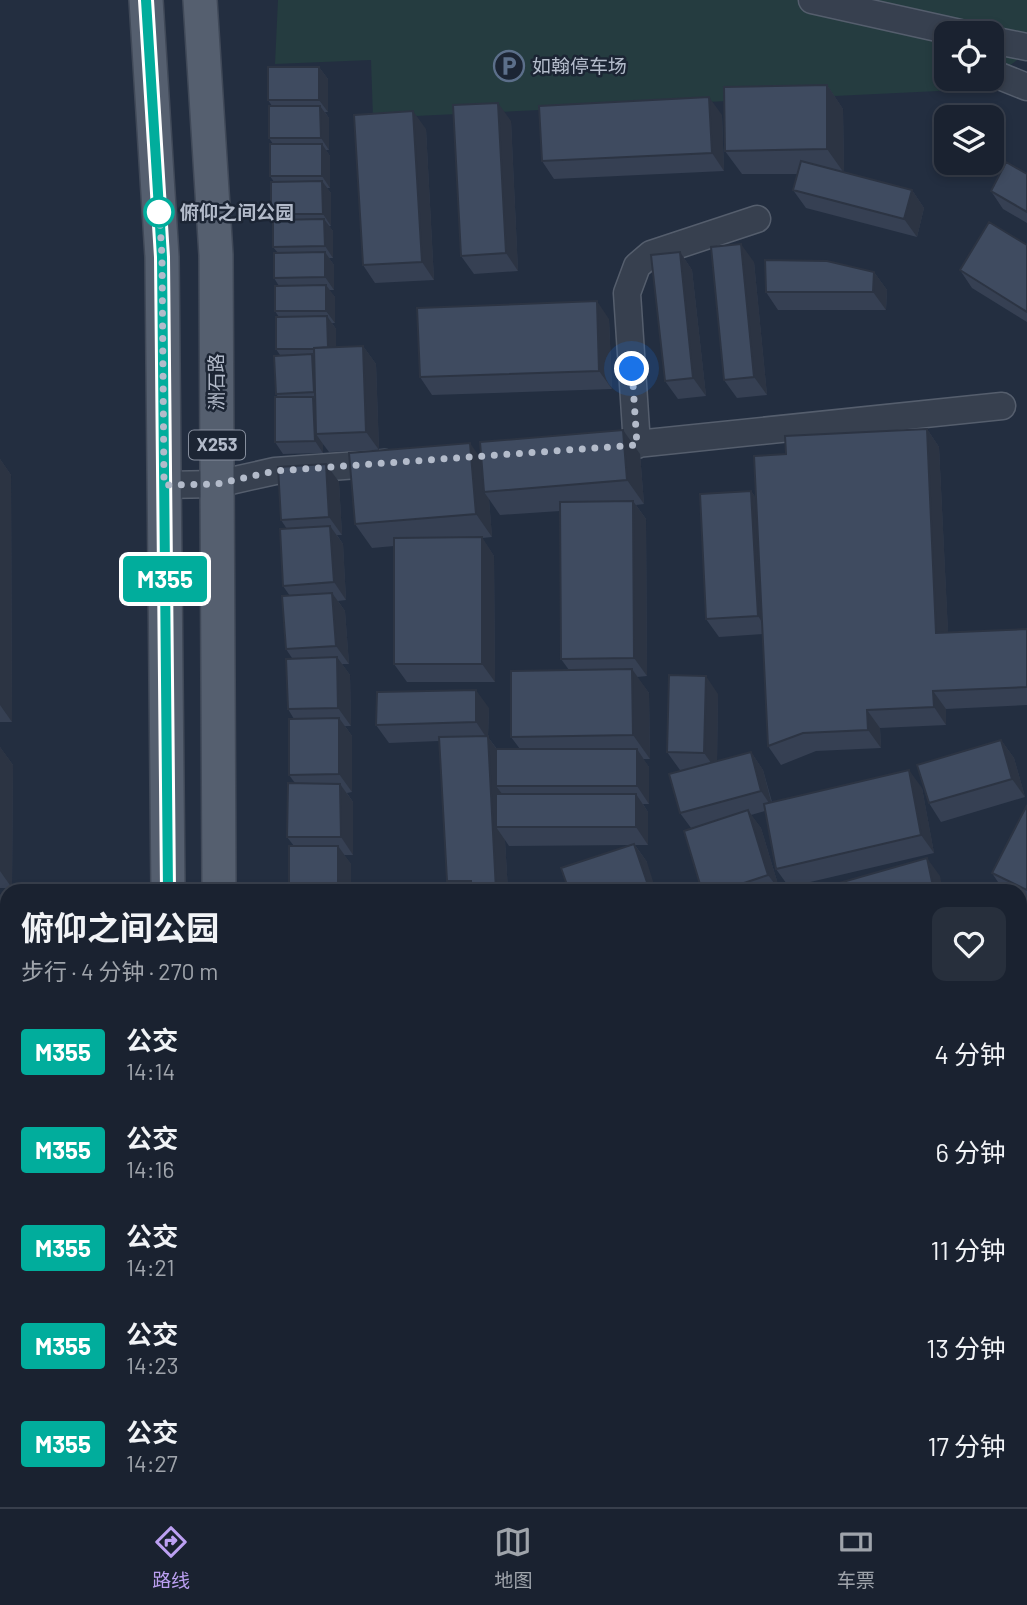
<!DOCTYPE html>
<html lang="zh">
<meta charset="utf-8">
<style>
:root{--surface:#1a2230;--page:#272f3c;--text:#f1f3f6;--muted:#9fa4ab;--line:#383f4c;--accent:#bca0f2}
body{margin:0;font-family:Barlow,"Noto Sans SC",sans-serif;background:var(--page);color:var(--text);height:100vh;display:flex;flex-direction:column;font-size:26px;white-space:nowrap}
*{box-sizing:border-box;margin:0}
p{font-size:23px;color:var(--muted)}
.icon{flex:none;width:38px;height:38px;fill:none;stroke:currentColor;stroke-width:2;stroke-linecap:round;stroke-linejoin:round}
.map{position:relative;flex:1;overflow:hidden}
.sheet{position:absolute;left:0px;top:884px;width:1027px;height:625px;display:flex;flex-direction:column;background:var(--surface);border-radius:21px 21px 0 0;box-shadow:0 4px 10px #0003,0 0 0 2px var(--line)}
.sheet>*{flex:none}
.badge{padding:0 14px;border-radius:5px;font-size:24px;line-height:46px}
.controls{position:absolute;left:934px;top:21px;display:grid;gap:14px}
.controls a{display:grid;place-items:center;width:70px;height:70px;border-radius:14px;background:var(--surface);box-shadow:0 4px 10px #0003,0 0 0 2px var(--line);font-size:35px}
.you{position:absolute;width:35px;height:35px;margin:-18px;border:5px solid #fff;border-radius:50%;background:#1a73e8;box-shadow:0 0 0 10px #1a73e833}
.map>.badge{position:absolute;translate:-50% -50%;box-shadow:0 0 0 4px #fff}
.round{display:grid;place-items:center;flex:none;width:74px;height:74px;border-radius:14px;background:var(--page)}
.summary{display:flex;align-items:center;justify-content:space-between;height:119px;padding:0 21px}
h1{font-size:33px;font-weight:700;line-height:52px}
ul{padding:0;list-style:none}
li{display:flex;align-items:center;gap:21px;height:98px;padding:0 21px}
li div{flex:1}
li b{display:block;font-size:26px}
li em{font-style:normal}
li .badge{min-width:77px;font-weight:700;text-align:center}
.tab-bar{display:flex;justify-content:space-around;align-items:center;height:98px;border-top:2px solid var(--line);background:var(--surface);font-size:19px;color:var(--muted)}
.tab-bar a{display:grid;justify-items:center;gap:4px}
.tab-bar .on{color:var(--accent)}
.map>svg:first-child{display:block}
</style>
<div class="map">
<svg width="1027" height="1507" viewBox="0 0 1027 1507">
<rect width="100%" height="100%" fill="#232e40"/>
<path fill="#253c40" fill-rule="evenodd" d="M278 0H1027V58L1021 57 980 89 373 118 371 60 275 64ZM947 33H992V79H947Z"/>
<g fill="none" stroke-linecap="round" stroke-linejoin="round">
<g stroke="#555e6d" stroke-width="29">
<path id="minor" d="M812 0 960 33
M992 40 1027 47
M992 73 1027 87
M637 445 627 293 637 266 651 254 757 219
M598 448 1002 406
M164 485 217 484 275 471 385 463
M0 1033H7
M1020 1103 1027 1094
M299 1502V1507"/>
</g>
<g stroke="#404958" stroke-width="36">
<path id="major" d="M146 0 162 257 168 891
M200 0 216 255 219 891
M178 1502V1507
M228 1502V1507"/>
</g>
<use href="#minor" stroke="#37404f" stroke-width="26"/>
<use href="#major" stroke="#555f6f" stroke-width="33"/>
</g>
<path fill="#364053" d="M319 67 328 79V112H325L329 118V150H326L330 156V188H327L331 193V226H329L333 231V258H329L334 265V290H329L335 297V323H332L336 329V347L363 346 376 364 379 450 329 452 323 444V453L283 454 275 442 278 397 276 394 280 355 276 349 279 317 275 311 279 286 274 278 278 253 273 247 275 220 271 214 274 182 270 176 273 144 269 138 272 106 268 100Z
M827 85 843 109 844 172 912 190 924 208 917 237 806 208 793 190 798 174H742L725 151Z
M722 115 724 171 554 179 542 161Z
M511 121 518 271 474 274 461 256Z
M426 129 434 280 375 283 363 265Z
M1027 174V223L1003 209 991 191Z
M1027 245V322L972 288 960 270Z
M680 252 692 270 706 396 678 399 665 381Z
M754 262 767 395 737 398 724 380Z
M874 272 887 290 886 310H778L766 292Z
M609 319 612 389 432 395 420 377Z
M927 429 939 447 948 633 1027 629V705L946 709V725L880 728 881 748 816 751 781 765 768 746 763 634 719 637 706 619 751 491 756 498 786 454Z
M640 454 644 504 636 505 646 519 647 676 637 677 649 693 650 759H643L649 767V804H643L648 812V845H635L647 862 567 885 633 845 509 846 505 840 508 891H453L447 881 439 741 389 743 376 725 489 708 488 737 497 749H520L511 737 569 670 561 659 560 511 500 515 489 499 492 537 482 538 494 556 495 682H407L394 664V546L372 548 355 524 481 459Z
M0 459 11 475 12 722H0Z
M326 464 339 482 342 535H337L343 544 346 600 338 601 345 611 349 664H342L350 675 351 726H345L352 736V792L347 793 353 802V855H344L351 864 294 846 287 837 295 783 289 775 294 719 288 709 292 658 286 649 290 596 283 586 287 529 281 520Z
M718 694 717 761 751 752 763 770 772 802 922 788 934 853 789 887 776 869 765 811 751 815 761 828 780 891H702L691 828 680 813 685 770H680L667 752Z
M1001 740 1014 758 1025 797 941 822 929 803Z
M0 747 13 765 12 888H0Z
M1027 805V902L1020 899V891H1004L992 873Z
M0 894 7 904V972H0Z
M1027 1315V1397L1020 1399V1318Z
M1020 1413H1027V1459H1020Z"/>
<path fill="#2c3443" d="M319 67 328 79V112L319 100Z
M827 85 843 109 844 173 827 149Z
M709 97 722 115 724 171 712 153Z
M498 103 511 121 518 271 506 253Z
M320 106 329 118V150L321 138Z
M413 111 426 129 434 280 422 262Z
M322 144 330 156V188L322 176Z
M322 181 331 193V226L323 214Z
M912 190 924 208 917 237 904 219Z
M324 219 333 231V258L325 246Z
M741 244 754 262 767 395 754 377Z
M325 252 334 265V290L325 277Z
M680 252 692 270 706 396 693 378Z
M874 272 887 290 886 310 873 292Z
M326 285 335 297V323L326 311Z
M597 301 609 319 612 389 599 371Z
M327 316 336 329V361L328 349Z
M363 346 376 364 379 450 366 432Z
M313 397 322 409 316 434 323 444V453L315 441Z
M927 429 939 447 949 651 936 633Z
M623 430 640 454 644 504 627 480Z
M470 443 486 466 484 492 489 499 492 537 476 514Z
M0 459 11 475 12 722 0 705Z
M326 464 339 482 342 535 329 517Z
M751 491 764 509 770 634 758 616Z
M633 501 646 519 647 676 634 658Z
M330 526 343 544 346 600 334 582Z
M482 537 494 556 495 682 482 664Z
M332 593 345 611 349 664 336 646Z
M337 657 350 675 351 726 338 708Z
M632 669 649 693 650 759 633 735Z
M706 676 718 694 717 771 704 753Z
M476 690 489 708 488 737 500 754 496 786 503 795 496 827 505 840 508 891 496 890 488 740 476 722Z
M933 691 946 709V725L934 707Z
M867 710 880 728 881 748 868 730Z
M339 718 352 736V792L339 774Z
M1001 740 1014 758 1025 797 1012 779Z
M0 747 13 765 12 888 0 871Z
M637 749 649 767V804L637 786Z
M751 752 763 770 773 809 761 791Z
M909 770 922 788 934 853 921 835Z
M340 784 353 802V855L341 837Z
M636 794 648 812V845L636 827Z
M748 810 761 828 780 891 768 875Z
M634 844 647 862 656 891H650Z
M338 846 351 864V891H338Z
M927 858 940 876 943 891H934Z
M0 894 7 904V964L0 954Z
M1027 1002V1035L1020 1043V1010Z"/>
<path fill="#3f4b60" stroke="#2c3443" stroke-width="2" d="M268 67H319V100H268Z
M827 85V149L725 151 724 87Z
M709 97 712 153 542 161 539 106Z
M498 103 506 253 461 256 453 105Z
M269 106H320L321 138H269Z
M413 111 422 262 363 265 354 115Z
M270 144H322V176H270Z
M801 161 912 190 904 219 793 190Z
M1006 162 1027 174V212L991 191Z
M322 181 323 214H271V182Z
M324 219 325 246 273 247V220Z
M989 222 1027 245V312L960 270Z
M741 244 754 377 724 380 711 247Z
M325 252V277L274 278V253Z
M680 252 693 378 665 381 651 255Z
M765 260 827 261 874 272 873 292H766Z
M326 285V311H275V286Z
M597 301 599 371 420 377 417 308Z
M327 316 328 347 314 348V349H276V317Z
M363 346 366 432 316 434 314 348Z
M312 354 314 392 276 394 274 356Z
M275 397H313L315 441 275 442Z
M927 429 936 633 1027 629V687L933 691 934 707 867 710 868 730 803 733 768 746 754 456 786 454 785 436Z
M623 430 627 480 484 492 480 442Z
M470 443 476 514 355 524 349 453Z
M326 464 329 517 281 520 278 467Z
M751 491 758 616 706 619 700 494Z
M633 501 634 658 561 659 560 502Z
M330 526 334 582 283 586 280 529Z
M482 537V664H394V538Z
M332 593 336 646 286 649 282 596Z
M337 657 338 708 288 709 286 659Z
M632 669 633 735 511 737V671Z
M669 675 706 676 704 753 667 752Z
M476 690V722L376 725 377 692Z
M339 718V774L289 775V719Z
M488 736 496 890H471V881H447L439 737Z
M1001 740 1012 779 929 803 917 765Z
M496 749H637V786H496Z
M751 752 761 791 680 813 669 774Z
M909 770 921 835 776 869 764 804Z
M288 783 340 784 341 837H287Z
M496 794H636V827H496Z
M1027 805V890L992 873Z
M748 810 768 875 720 891H702L684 831Z
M634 844 650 891H561L560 888 567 885 561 868Z
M289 846H338V891H289Z
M927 858 934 891H811Z
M1020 992 1027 998V1002L1020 1010Z
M1027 1127V1153L1020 1138V1129Z
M1027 1315V1374L1020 1376V1318Z
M1020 1413H1027V1441H1020Z
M1020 1469H1027V1507H975V1502H1020Z"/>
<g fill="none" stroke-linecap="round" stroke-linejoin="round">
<g stroke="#fff" stroke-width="16">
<path id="line" d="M146 0 162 257 168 891"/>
</g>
<use href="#line" stroke="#01ad9c" stroke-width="10"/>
<path stroke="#b3bbca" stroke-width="7" stroke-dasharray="0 12.6" d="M159 212V206L162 257 164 485 217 484 275 471 637 445 632 369"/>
</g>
<defs>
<g id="parking-ring" transform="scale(1.575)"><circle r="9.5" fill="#1c2534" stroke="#5c6f8a" stroke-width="1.5"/><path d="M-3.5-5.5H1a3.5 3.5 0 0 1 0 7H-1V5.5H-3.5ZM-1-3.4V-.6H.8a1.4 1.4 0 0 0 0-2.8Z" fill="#5c6f8a"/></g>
</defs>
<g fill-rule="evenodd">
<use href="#parking-ring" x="509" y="66"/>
</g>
<circle fill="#fff" stroke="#01ad9c" stroke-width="3.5" cx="159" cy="212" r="14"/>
<g text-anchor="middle" stroke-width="5" stroke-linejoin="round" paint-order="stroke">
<rect fill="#1c2534" stroke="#868e9d" stroke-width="2" x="189" y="430.5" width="56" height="29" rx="5"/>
<g font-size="18" font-weight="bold" fill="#b3bbca">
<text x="217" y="451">X253</text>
</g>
<g font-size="19" fill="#b3bbca" stroke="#1c2534" text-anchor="start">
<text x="532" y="73">如翰停车场</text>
</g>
<g font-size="19" font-weight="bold" fill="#b3bbca" stroke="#1c2534" text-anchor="start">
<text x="180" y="219">俯仰之间公园</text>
</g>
<g font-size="19" fill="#b3bbca" stroke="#1c2534">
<text transform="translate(216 382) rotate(-90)" y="7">洲石路</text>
</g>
</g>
</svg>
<div class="controls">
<a><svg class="icon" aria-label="locate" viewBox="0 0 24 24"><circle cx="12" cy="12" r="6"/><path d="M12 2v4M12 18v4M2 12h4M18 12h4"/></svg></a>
<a><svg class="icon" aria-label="layers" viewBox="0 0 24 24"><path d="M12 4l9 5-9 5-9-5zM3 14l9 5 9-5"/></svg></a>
</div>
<div class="you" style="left:632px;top:369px"></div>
<b class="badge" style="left:165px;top:579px;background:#01ad9c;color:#fff">M355</b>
<section class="sheet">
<div class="summary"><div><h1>俯仰之间公园</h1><p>步行 · 4 分钟 · 270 m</p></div><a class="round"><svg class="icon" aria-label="heart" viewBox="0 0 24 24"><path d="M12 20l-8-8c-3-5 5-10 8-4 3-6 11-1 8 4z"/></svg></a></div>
<ul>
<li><span class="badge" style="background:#01ad9c;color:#fff">M355</span><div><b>公交</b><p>14:14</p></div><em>4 分钟</em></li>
<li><span class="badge" style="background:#01ad9c;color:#fff">M355</span><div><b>公交</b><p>14:16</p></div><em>6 分钟</em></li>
<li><span class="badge" style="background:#01ad9c;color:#fff">M355</span><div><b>公交</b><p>14:21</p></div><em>11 分钟</em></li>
<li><span class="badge" style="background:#01ad9c;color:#fff">M355</span><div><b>公交</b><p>14:23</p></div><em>13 分钟</em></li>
<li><span class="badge" style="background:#01ad9c;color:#fff">M355</span><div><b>公交</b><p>14:27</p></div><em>17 分钟</em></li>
</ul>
</section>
</div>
<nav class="tab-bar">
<a class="on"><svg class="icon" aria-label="directions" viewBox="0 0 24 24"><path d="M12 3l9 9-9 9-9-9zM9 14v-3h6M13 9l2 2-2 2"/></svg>路线</a>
<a><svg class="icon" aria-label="map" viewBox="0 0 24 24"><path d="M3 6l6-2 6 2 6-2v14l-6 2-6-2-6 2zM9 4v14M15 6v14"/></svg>地图</a>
<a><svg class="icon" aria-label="tickets" viewBox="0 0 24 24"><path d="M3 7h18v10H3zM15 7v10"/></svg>车票</a>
</nav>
